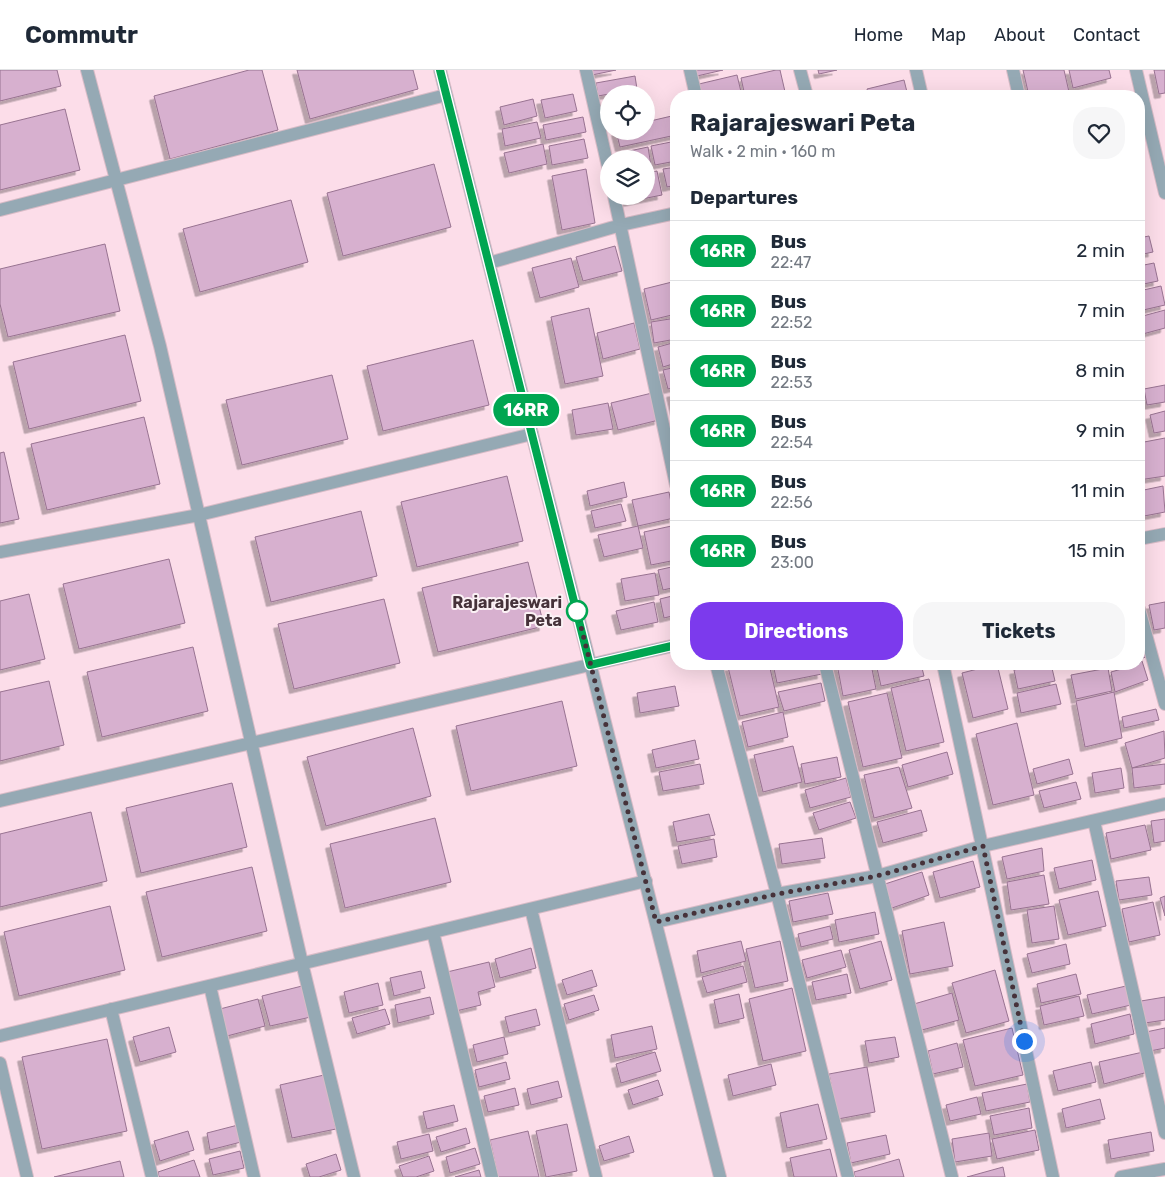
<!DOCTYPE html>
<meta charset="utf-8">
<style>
:root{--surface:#fff;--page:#f6f6f7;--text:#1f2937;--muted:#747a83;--line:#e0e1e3;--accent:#7c3aed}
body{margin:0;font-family:Rubik,sans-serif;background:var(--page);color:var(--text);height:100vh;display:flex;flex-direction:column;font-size:19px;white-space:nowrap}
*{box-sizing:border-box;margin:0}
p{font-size:16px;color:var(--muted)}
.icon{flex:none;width:28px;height:28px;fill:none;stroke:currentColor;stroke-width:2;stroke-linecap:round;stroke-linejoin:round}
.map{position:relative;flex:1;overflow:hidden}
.panel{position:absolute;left:670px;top:20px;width:475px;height:580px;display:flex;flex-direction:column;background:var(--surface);border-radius:20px;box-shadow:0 5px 20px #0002}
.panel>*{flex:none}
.badge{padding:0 10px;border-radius:16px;font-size:18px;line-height:32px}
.buttons{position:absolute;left:600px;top:15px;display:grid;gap:10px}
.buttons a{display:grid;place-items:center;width:55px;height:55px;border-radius:50%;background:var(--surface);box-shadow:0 5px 20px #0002;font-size:25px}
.you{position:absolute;width:25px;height:25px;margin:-12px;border:4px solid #fff;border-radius:50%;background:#1a73e8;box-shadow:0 0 0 8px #1a73e833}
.map>.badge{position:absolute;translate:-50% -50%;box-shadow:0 0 0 2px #fff}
h2{padding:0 20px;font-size:19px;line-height:45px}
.round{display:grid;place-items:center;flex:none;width:52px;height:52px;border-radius:20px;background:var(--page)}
.summary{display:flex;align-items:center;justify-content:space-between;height:85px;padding:0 20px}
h1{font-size:24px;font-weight:700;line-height:38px}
.action{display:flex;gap:10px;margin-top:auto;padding:10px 20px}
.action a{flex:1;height:58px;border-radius:20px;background:var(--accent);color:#fff;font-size:20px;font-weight:700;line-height:58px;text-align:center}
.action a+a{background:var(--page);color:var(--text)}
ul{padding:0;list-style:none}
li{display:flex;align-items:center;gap:15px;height:60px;padding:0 20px;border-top:1px solid var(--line)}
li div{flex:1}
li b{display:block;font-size:19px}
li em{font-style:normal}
li .badge{min-width:55px;font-weight:700;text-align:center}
header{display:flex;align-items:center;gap:30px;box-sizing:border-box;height:70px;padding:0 25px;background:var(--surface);border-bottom:1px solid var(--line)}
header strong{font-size:24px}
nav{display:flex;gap:28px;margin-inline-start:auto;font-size:18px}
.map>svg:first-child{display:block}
</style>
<header>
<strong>Commutr</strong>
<nav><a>Home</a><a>Map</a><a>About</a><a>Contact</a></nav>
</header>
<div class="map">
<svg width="1165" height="1107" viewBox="0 0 1165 1107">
<defs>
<filter id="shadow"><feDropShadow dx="-4.5" dy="4.5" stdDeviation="0" flood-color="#0004"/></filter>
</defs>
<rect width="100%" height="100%" fill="#fcdde9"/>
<path fill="#d7b0cf" stroke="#987391" filter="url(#shadow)" d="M0 0H57L61 16 0 31Z
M249 0H262L278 60 170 89 154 26Z
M297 0H413L418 19 310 49Z
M591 0H616L592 5Z
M696 0H723L697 6Z
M776 0H780L786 26H745L741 8Z
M818 0H837L819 4Z
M1023 0H1064L1069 22 1052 26H1029Z
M1069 0H1109L1111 8 1073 18Z
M1154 0H1165V23L1159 24Z
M737 5 742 26H702L699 14Z
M635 6 637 19 598 26 596 13Z
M904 10 908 26H869L867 19Z
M573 24 577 41 545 48 541 30Z
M533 29 537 46 504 55 500 37Z
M65 39 80 100 0 120V55Z
M676 45V65L620 77 616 61H646V52Z
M583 47 586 62 546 70 543 55Z
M537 52 541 68 505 76 502 59Z
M584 69 588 88 552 95 549 76Z
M676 71V91L655 95 651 76Z
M543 74 547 94 509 103 504 83Z
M648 77 651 96 646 97V89H616L615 84Z
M434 94 451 157 343 186 327 123Z
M676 97V115L667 117 663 99Z
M586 99 595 153 562 160 552 106Z
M657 101 662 125 622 133 621 126H646V103Z
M291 130 308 192 200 222 183 159Z
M1149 166 1153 182 1139 185V168Z
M105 174 120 241 8 267 0 234V199Z
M615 176 622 201 583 211 576 187Z
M571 188 579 217 540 228 532 198Z
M1154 193 1158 211 1139 215V196Z
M676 211V244L651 250 644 219Z
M1161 216 1165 235 1139 241V221Z
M589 238 603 306 565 314 551 247Z
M1165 240V258L1139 265V247Z
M676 248V269L654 273 651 252Z
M634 253 640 279 603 289 597 263Z
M125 265 141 331 29 359 13 292Z
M473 270 489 335 383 361 367 296Z
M676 272V293L663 297 658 277Z
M676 297V317L668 319 663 300Z
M332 305 348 369 242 395 226 330Z
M1165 315V332L1147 335 1144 319Z
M676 322V344L671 323Z
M652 323 659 350 618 360 611 333Z
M608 333 613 359 576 365 572 340Z
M1165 341V361L1154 363 1150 345Z
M144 347 160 414 47 440 31 374Z
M1165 368V406L1139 410V373Z
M4 382 19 449 0 453V383Z
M507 406 523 471 417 497 401 432Z
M624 412 627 427 590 436 587 421Z
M1163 416 1165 442 1139 447V421Z
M669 422 674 448 638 456 632 430Z
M621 434 626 451 595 458 591 441Z
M361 441 377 506 271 532 255 467Z
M676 455V490L651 495 644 462Z
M638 456 643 478 604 487 598 465Z
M169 489 185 553 79 579 63 514Z
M528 492 544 556 438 582 422 518Z
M676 496V517L663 520 658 500Z
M655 503 659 525 625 531 621 509Z
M29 524 45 589 0 600V531Z
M676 525V545L664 548 660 529Z
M384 529 400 593 294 619 278 554Z
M654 532 658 552 621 560 616 541Z
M1165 532V558L1154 560 1149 535Z
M1141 569 1146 587 1139 589V570Z
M193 577 208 641 102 667 87 602Z
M1142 591 1148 610 1115 622 1111 602 1139 594Z
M745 594H769L779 637 740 646 728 597Z
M773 594H820L822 604 777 613Z
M837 594H871L876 619 843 626Z
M876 594H921L924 606 881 616Z
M997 594 1008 639 973 648 962 603Z
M1044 594H1051L1055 611 1018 619 1014 600Z
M1108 598 1112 621 1076 629 1071 605Z
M929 609 944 672 906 681 891 618Z
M49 611 64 675 0 691V622Z
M821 613 825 631 784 641 778 622Z
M1056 614 1061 634 1021 643 1017 623Z
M675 616 679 636 640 643 637 623Z
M1114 622 1122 668 1085 677 1076 631Z
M887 623 902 688 863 697 848 632Z
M562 631 577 696 471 721 456 656Z
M1156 639 1159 650 1124 658 1122 647Z
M783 642 788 667 748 677 742 652Z
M1017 653 1034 725 993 735 976 664Z
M413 658 431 726 326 756 307 687Z
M1164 661 1165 688 1132 698 1125 673Z
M695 670 699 689 656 698 652 680Z
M793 676 802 712 763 722 754 685Z
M947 682 953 704 908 717 902 695Z
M837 687 841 707 805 714 801 694Z
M1069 689 1073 704 1037 714 1033 699Z
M700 694 704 714 663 721 659 702Z
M1165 694V714L1134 718 1132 698Z
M899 697 912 738 874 748 864 705Z
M1121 698 1124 718 1095 723 1092 703Z
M846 708 851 727 810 738 805 720Z
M1076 712 1081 729 1044 738 1039 721Z
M232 713 247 777 141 803 126 738Z
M850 732 856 748 819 760 813 743Z
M921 740 927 761 883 773 877 752Z
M91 742 107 811 0 837V764Z
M709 744 715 765 677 772 673 752Z
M435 748 451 812 345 838 330 774Z
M1165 749V771L1154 773 1151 751Z
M1145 755 1151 780 1111 789 1106 763Z
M822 768 825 788 782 794 779 774Z
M714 769 717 787 682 794 678 776Z
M1042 778 1044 801 1007 809 1002 787Z
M1092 790 1096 810 1059 819 1054 798Z
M973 791 980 817 940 828 933 802Z
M252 797 267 861 162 887 146 822Z
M922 802 929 825 892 838 885 814Z
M1044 805 1049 834 1011 840 1007 812Z
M1149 807 1152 825 1119 830 1116 811Z
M1098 821 1106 856 1068 865 1059 830Z
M828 823 833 844 793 852 789 831Z
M1165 826V846L1160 828Z
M1153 832 1160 865 1129 872 1122 839Z
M110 836 125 900 19 926 4 862Z
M1054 836 1059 869 1032 873 1027 840Z
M875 842 879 864 839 872 835 850Z
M944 852 953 896 910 904 902 861Z
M830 856 833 869 801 877 798 864Z
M741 871 746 891 701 903 697 881Z
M780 871 788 911 755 918 746 879Z
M881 871 892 910 860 919 849 880Z
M1066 874 1070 894 1032 903 1027 884Z
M531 878 536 898 500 908 495 889Z
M841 880 846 897 807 908 802 890Z
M489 892 495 917 478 922 481 935 456 941 447 902Z
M743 896 747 912 707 923 702 907Z
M592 900 597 916 567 925 562 910Z
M995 900 1009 951 966 963 952 913Z
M421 901 425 918 394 926 390 908Z
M847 904 851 923 816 930 812 912Z
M1076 904 1081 924 1041 933 1037 914Z
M378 913 383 935 349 943 344 922Z
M302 916 311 947 270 956 262 926Z
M1126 916 1131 935 1092 944 1087 925Z
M792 918 806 981 763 991 749 929Z
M952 923 959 950 922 960 914 934Z
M739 924 744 948 719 954 714 930Z
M594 925 599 940 569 950 564 934Z
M1079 926 1084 946 1044 955 1040 936Z
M430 927 434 944 398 953 395 935Z
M1165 927V950L1145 953 1141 931Z
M258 929 265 956 227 966 220 939Z
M385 939 390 954 357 964 352 948Z
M536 939 540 955 509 963 505 947Z
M1130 944 1134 964 1095 974 1091 954Z
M652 956 657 979 615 988 611 965Z
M169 957 176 982 140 992 133 967Z
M1012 958 1023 1005 975 1016 963 970Z
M1165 958V978L1150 981 1146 962Z
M504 967 508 984 477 992 473 975Z
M895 967 899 987 869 993 865 971Z
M107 969 127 1061 42 1079 22 987Z
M957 973 963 997 933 1004 928 981Z
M655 982 661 1001 621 1013 616 994Z
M1143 982 1148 1002 1104 1014 1099 992Z
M506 992 510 1009 479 1017 475 1000Z
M1091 992 1096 1012 1058 1021 1053 1001Z
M771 994 776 1015 733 1026 728 1005Z
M867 997 875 1042 838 1049 829 1004Z
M324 1005 336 1059 292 1068 280 1015Z
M658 1010 663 1025 633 1035 628 1020Z
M558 1011 562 1027 531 1035 527 1019Z
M1027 1014 1030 1032 986 1041 982 1023Z
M515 1018 519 1035 488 1042 484 1026Z
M977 1027 981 1044 950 1051 946 1035Z
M1100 1029 1105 1049 1066 1058 1062 1039Z
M818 1034 827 1069 787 1078 780 1043Z
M454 1035 458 1051 427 1059 423 1042Z
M1029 1038 1032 1058 994 1065 990 1046Z
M567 1054 577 1101 546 1107 536 1061Z
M238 1055 241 1072 210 1080 207 1063Z
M466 1058 470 1073 441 1082 436 1067Z
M1035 1060 1039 1080 997 1089 992 1069Z
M188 1061 194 1080 160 1091 154 1071Z
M528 1061 539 1107H498L490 1070Z
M1151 1062 1154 1081 1111 1089 1108 1070Z
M989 1063 992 1086 955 1092 952 1069Z
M429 1064 433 1081 401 1089 397 1072Z
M886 1065 890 1084 851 1093 847 1073Z
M629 1066 634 1082 604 1091 599 1076Z
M475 1078 480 1094 450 1103 446 1087Z
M830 1079 837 1107H794L790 1088Z
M240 1081 244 1098 213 1105 209 1089Z
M336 1084 341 1100 319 1107H310L306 1094Z
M429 1086 434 1101 416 1107H403L399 1096Z
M899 1089 904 1107H855L854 1102Z
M194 1090 200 1107H159L158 1102Z
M120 1091 124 1107H54Z
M1003 1097 1005 1107H967Z
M479 1100 481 1107H455Z"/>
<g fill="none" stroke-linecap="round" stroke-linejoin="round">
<g stroke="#d8bbc6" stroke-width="14">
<path id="minor" d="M87 0 160 276 302 893 354 1107
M586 0 609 101
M690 0 696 26
M800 0 807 26
M916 0 922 26
M1013 0 1019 26
M1136 0 1165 123
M614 126 676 415
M0 140 446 25
M489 193 621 155 676 143
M1139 469 1165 464
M0 482 199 445 532 364
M1139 539 1165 634
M716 594 777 824 848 1107
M825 594 952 1107
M943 594 1053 1107
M0 731 676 575
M1094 751 1165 1063
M531 839 596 1107
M656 852 777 824 877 806 983 776 1165 734
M433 862 492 1107
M210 916 254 1107
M111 939 152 1107
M0 966 646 811
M0 993 27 1107
M1121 1107 1165 1099"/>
</g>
<g stroke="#d8bbc6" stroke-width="14">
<path id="tertiary" d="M440 0 720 1107"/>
</g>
<use href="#minor" stroke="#95a9b4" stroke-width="12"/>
<use href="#tertiary" stroke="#95a9b4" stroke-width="12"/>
</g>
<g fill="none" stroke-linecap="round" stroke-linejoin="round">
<g stroke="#fff" stroke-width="11">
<path id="line" d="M440 0 590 595 676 575"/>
</g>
<use href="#line" stroke="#00a651" stroke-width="8"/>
<path stroke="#46323a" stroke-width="5" stroke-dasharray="0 9" d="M577 541 656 852 777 824 877 806 983 776 1024 971"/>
</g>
<circle fill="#fff" stroke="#00a651" stroke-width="2.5" cx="577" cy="541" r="10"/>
<g text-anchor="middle" stroke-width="4" stroke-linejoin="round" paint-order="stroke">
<g font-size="16" font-weight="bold" fill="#46323a" stroke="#fbf1f5" text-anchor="end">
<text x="562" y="538">Rajarajeswari<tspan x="562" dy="18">Peta</tspan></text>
</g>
</g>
</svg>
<div class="buttons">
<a><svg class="icon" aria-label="locate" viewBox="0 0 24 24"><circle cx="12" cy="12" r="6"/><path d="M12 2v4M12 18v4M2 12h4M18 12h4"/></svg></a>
<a><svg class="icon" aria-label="layers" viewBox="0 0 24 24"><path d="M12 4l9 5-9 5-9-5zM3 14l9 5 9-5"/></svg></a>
</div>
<div class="you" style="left:1024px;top:971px"></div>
<b class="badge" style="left:526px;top:340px;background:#00a651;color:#fff">16RR</b>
<section class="panel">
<div class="summary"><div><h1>Rajarajeswari Peta</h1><p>Walk · 2 min · 160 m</p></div><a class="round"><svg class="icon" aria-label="heart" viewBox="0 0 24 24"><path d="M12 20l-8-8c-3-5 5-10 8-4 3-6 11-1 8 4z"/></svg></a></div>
<h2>Departures</h2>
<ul>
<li><span class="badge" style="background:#00a651;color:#fff">16RR</span><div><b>Bus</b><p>22:47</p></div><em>2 min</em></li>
<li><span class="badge" style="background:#00a651;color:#fff">16RR</span><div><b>Bus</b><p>22:52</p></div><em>7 min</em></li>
<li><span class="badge" style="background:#00a651;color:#fff">16RR</span><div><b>Bus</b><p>22:53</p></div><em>8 min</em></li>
<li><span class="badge" style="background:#00a651;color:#fff">16RR</span><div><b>Bus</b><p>22:54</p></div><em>9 min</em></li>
<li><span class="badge" style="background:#00a651;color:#fff">16RR</span><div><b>Bus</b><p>22:56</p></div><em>11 min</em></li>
<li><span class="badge" style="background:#00a651;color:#fff">16RR</span><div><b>Bus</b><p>23:00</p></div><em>15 min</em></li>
</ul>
<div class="action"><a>Directions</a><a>Tickets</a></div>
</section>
</div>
